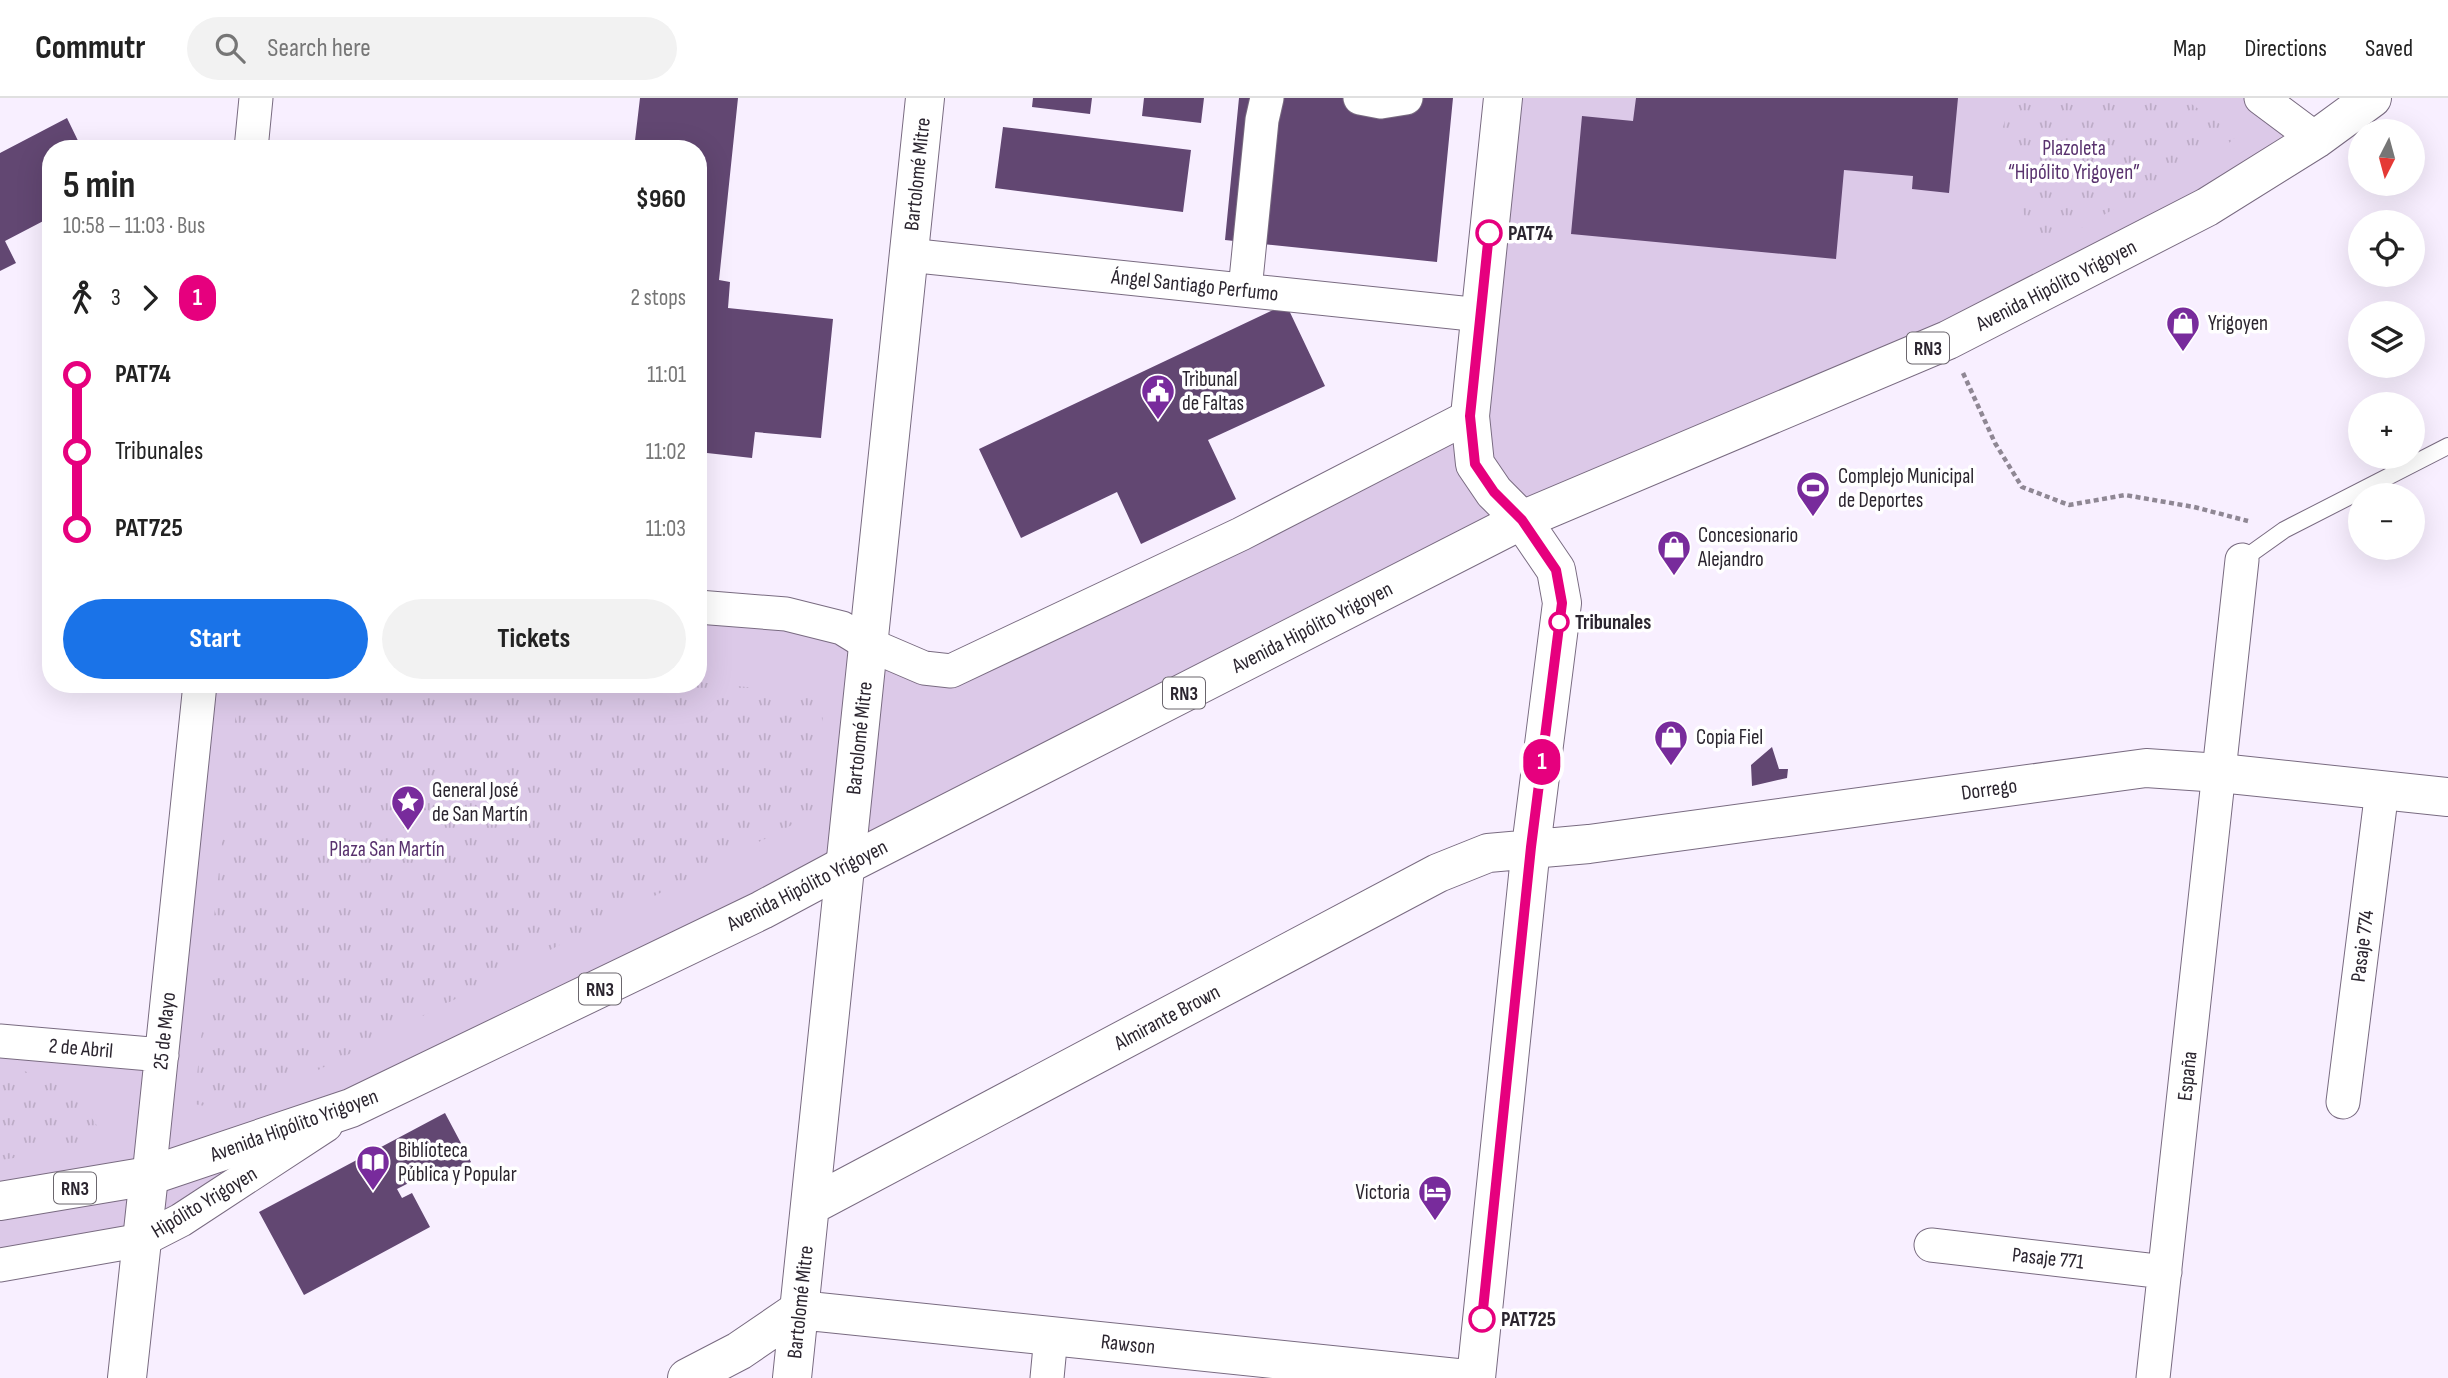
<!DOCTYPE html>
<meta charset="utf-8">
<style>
:root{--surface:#fff;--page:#f2f2f2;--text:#222;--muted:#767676;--line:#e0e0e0;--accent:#1a73e8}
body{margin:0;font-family:"Sofia Sans Condensed",sans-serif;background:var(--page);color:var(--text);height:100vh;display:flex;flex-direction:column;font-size:26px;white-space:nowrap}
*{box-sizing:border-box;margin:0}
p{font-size:23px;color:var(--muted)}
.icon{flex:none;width:38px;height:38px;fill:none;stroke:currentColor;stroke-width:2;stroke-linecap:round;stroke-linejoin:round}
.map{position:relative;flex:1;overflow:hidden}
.sheet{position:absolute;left:42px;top:42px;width:665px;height:553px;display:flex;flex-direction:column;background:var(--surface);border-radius:28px;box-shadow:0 7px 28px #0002}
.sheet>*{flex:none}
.badge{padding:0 14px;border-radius:23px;font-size:24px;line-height:46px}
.needle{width:46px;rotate:186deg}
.controls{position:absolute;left:2348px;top:21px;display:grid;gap:14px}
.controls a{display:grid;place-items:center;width:77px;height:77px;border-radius:50%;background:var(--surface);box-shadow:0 7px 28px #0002;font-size:35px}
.map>.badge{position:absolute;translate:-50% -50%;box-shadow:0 0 0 4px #fff}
.legs{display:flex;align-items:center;gap:10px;height:77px;padding:0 21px;font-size:23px}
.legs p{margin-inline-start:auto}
.summary{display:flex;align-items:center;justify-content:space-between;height:119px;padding:0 21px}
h1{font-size:38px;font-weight:700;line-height:52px}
.cta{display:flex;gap:14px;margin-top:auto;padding:14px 21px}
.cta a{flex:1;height:80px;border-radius:42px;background:var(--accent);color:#fff;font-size:28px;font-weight:700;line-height:80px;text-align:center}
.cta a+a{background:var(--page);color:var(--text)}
ul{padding:0 21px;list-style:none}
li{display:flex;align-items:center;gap:24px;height:77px;font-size:26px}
li i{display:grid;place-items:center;width:10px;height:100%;margin:0 9px;background:currentColor}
li i::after{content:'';width:18px;height:18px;margin:-9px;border:5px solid;border-radius:50%;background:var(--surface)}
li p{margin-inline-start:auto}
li:first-child i{background:linear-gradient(#0000 50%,currentColor 0)}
li:last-child i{background:linear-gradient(currentColor 50%,#0000 0)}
header{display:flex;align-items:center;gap:42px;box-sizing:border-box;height:98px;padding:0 35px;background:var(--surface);border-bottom:2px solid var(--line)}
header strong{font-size:33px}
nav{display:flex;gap:38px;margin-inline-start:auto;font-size:24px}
.search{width:490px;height:63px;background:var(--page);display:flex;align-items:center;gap:18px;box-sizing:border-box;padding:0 24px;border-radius:38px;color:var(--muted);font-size:26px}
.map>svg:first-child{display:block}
</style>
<header>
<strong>Commutr</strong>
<div class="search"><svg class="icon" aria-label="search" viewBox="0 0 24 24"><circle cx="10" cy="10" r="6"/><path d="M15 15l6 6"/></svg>Search here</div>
<nav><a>Map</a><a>Directions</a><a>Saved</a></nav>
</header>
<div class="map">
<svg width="2448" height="1280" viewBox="0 0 2448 1280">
<defs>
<pattern id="park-tufts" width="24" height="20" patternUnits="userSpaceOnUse" patternTransform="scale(1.75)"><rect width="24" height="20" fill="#dcc9e8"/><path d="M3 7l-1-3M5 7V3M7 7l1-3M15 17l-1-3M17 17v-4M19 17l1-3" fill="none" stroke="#bdacc7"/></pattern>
</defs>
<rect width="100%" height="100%" fill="#f8efff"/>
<path fill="#dcc9e8" d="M1503 0H2261L2316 41 2207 109 1522 422 351 1010 181 1122 0 1167V943L161 957 200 586H698V509L786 516 924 570 1470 318Z"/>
<path fill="url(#park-tufts)" d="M2012 0H2183L2224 29 2241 34 2229 45 2034 157 2003 29Z
M698 584 825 597 813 716 237 1014 194 1006 239 586H698Z
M0 969H14L71 991 98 1029 82 1050 0 1062Z"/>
<path fill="#624772" d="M640 0H738L719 182 730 184 728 210 833 221 821 340 755 334 752 360 698 354V51H634Z
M1033 0H1092L1090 16 1032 9Z
M1144 0H1204L1201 25 1142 18Z
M1239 0H1453L1437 164 1225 142Z
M1636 0H1958L1949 95 1912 91 1913 78 1844 72 1836 161 1571 136 1582 18 1633 23Z
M67 20 82 51H51V119L5 143 16 165 0 173V55Z
M1003 29 1191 52 1183 114 995 90Z
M313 43 367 49V51H312Z
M1286 206 1325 288 1208 342 1236 401 1141 446 1117 394 1021 440 979 351Z
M1772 649 1779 671H1788L1787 680 1752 688 1751 667Z
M445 1015 471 1064 441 1080 436 1071 397 1091 402 1100 412 1095 430 1129 304 1197 259 1114Z"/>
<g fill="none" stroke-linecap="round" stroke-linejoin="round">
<g stroke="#796b81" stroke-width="18">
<path id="lane" d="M2242 462 2284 432 2448 348"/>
</g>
<g stroke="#796b81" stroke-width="35">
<path id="street" d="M1360 0 1381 4 1406 0
M2261 0 2316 41
M251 51 256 0
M908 157 1481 217
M1245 192 1262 22 1267 0
M698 509 786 516 842 530 868 546 924 570 951 573 1241 436 1470 318
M0 943 162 957
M2343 1004 2382 692
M149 1078 200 586
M1931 1147 2165 1174
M0 1167 142 1142 181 1122 326 1027
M1047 1280 1051 1238
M2153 1280 2242 462"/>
</g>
<g stroke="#796b81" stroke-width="40">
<path id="secondary" d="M810 1108 1438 775 1488 755 1589 746 2146 670 2220 675 2448 699
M799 1212 1457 1280
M127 1280 149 1078
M687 1280 739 1253 799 1212
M792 1280 925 0
M1476 1280 1531 749 1562 505 1556 472 1522 422 1494 394 1475 366 1470 318 1503 0"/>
</g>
<g stroke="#796b81" stroke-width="40">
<path id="highway" d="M0 1103 149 1078 351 1010 762 812 846 767 1522 422 1948 242 2207 109 2316 41 2372 0"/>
</g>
<path stroke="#8f8794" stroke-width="4.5" stroke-dasharray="5 3.5" stroke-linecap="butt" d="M1963 275 1995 345 2022 389 2069 407 2125 397 2194 409 2248 423"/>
<use href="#lane" stroke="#fff" stroke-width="16"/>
<use href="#street" stroke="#fff" stroke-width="33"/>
<use href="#secondary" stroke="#fff" stroke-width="38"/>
<use href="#highway" stroke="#fff" stroke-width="38"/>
</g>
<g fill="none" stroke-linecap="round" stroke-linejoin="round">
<g stroke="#fff" stroke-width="16">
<path id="line-1" d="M1482 1221 1531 749 1562 505 1556 472 1522 422 1494 394 1475 366 1470 318 1489 135"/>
</g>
<use href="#line-1" stroke="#e6007e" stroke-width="10"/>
</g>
<defs>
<g id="shop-pin" transform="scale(1.75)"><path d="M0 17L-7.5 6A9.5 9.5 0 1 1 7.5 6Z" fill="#782b9c" stroke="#fff"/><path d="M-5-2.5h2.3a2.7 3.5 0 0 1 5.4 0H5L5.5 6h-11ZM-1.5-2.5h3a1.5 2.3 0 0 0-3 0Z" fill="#fff"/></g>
<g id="civic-pin" transform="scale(1.75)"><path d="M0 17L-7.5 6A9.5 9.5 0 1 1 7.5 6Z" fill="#782b9c" stroke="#fff"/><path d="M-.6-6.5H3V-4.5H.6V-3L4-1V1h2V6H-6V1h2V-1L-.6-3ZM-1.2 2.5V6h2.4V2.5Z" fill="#fff"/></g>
<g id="stadium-pin" transform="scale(1.75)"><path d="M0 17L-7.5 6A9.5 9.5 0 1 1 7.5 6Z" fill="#782b9c" stroke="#fff"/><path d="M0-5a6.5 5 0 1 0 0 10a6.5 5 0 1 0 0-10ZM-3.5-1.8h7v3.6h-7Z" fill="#fff"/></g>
<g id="sight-pin" transform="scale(1.75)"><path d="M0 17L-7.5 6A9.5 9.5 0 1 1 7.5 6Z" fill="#782b9c" stroke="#fff"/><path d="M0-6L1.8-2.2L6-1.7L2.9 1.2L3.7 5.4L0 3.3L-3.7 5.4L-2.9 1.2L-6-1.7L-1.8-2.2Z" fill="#fff"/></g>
<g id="library-pin" transform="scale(1.75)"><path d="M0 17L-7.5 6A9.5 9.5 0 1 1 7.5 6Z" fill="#782b9c" stroke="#fff"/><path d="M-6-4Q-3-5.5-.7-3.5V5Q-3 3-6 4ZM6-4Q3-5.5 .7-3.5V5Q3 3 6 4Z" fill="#fff"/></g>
<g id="hotel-pin" transform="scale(1.75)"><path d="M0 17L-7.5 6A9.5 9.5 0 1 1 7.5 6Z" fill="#782b9c" stroke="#fff"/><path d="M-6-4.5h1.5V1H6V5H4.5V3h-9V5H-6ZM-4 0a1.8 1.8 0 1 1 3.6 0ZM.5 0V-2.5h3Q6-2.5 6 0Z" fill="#fff"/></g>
</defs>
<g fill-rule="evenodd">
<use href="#shop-pin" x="2183" y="225"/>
<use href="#civic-pin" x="1158" y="293"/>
<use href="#stadium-pin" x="1813" y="390"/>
<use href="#shop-pin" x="1674" y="449"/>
<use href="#shop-pin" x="1671" y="639"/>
<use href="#sight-pin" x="408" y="704"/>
<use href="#library-pin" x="373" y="1064"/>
<use href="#hotel-pin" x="1435" y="1094"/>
</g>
<g fill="#fff" stroke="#e6007e" stroke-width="3.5">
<circle cx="1489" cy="135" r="12"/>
<circle cx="1559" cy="524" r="9"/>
<circle cx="1482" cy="1221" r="12"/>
</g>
<g text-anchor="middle" stroke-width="7" stroke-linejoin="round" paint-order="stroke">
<g fill="#fff" stroke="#6b666d" stroke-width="2">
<rect x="1907" y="234.5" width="42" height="31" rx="5"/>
<rect x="1163" y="579.5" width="42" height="31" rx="5"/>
<rect x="579" y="875.5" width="42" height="31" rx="5"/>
<rect x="54" y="1074.5" width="42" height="31" rx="5"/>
</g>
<g font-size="19" font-weight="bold" fill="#2b252f">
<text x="1928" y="257">RN3</text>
<text x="1184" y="602">RN3</text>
<text x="600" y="898">RN3</text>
<text x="75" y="1097">RN3</text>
</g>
<g font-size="21" fill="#59326e" stroke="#fff">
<text x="2074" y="57">Plazoleta<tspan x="2074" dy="24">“Hipólito Yrigoyen”</tspan></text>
<text x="387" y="758">Plaza San Martín</text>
</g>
<g font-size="21" fill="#2b252f" stroke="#fff">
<text transform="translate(917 76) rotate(-84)" y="7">Bartolomé Mitre</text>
<text transform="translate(1195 187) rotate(6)" y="7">Ángel Santiago Perfumo</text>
<text transform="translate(2056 187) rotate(-27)" y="7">Avenida Hipólito Yrigoyen</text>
<text transform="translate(1312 529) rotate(-27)" y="7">Avenida Hipólito Yrigoyen</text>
<text transform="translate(859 640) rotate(-84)" y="7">Bartolomé Mitre</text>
<text transform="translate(1989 691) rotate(-8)" y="7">Dorrego</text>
<text transform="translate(807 787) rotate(-27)" y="7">Avenida Hipólito Yrigoyen</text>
<text transform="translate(2362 848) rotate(-83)" y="7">Pasaje 774</text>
<text transform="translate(1167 919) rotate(-28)" y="7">Almirante Brown</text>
<text transform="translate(164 933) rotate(-84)" y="7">25 de Mayo</text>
<text transform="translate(81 950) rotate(5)" y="7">2 de Abril</text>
<text transform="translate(2187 978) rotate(-84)" y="7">España</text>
<text transform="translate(294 1027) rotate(-20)" y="7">Avenida Hipólito Yrigoyen</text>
<text transform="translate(204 1104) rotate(-31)" y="7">Hipólito Yrigoyen</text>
<text transform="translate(2048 1160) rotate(6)" y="7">Pasaje 771</text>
<text transform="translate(800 1204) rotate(-84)" y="7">Bartolomé Mitre</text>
<text transform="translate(1128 1246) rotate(6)" y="7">Rawson</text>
</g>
<g font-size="21" font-weight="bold" fill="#2b252f" stroke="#fff" text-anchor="start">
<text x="1508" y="142">PAT74</text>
<text x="1575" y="531">Tribunales</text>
<text x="1501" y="1228">PAT725</text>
</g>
<g font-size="21" fill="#2b252f" stroke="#fff" text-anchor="start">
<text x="2208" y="232">Yrigoyen</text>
<text x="1182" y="288">Tribunal<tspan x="1182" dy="24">de Faltas</tspan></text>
<text x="1838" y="385">Complejo Municipal<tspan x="1838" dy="24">de Deportes</tspan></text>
<text x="1698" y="444">Concesionario<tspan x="1698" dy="24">Alejandro</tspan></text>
<text x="1696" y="646">Copia Fiel</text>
<text x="432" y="699">General José<tspan x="432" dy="24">de San Martín</tspan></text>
<text x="398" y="1059">Biblioteca<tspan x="398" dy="24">Pública y Popular</tspan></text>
<text x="1410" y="1101" text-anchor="end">Victoria</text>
</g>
</g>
</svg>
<div class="controls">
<a><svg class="needle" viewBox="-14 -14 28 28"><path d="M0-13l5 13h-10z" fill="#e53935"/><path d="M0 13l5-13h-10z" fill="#767676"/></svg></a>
<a><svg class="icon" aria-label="locate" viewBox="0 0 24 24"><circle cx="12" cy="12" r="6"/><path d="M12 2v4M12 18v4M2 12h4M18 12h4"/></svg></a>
<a><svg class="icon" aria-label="layers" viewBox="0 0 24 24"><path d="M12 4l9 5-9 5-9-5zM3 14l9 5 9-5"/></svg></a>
<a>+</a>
<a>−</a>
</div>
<b class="badge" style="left:1542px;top:664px;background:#e6007e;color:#fff">1</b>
<section class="sheet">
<div class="summary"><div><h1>5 min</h1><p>10:58 – 11:03 · Bus</p></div><b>$960</b></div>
<div class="legs"><svg class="icon" aria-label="walk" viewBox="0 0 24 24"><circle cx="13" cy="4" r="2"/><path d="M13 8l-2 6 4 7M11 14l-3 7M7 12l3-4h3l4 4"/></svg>3<svg class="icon" aria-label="forward" viewBox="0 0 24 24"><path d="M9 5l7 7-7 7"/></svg><b class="badge" style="background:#e6007e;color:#fff">1</b><p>2 stops</p></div>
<ul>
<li><i style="color:#e6007e"></i><b>PAT74</b><p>11:01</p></li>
<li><i style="color:#e6007e"></i><span>Tribunales</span><p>11:02</p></li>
<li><i style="color:#e6007e"></i><b>PAT725</b><p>11:03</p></li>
</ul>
<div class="cta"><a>Start</a><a>Tickets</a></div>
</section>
</div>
